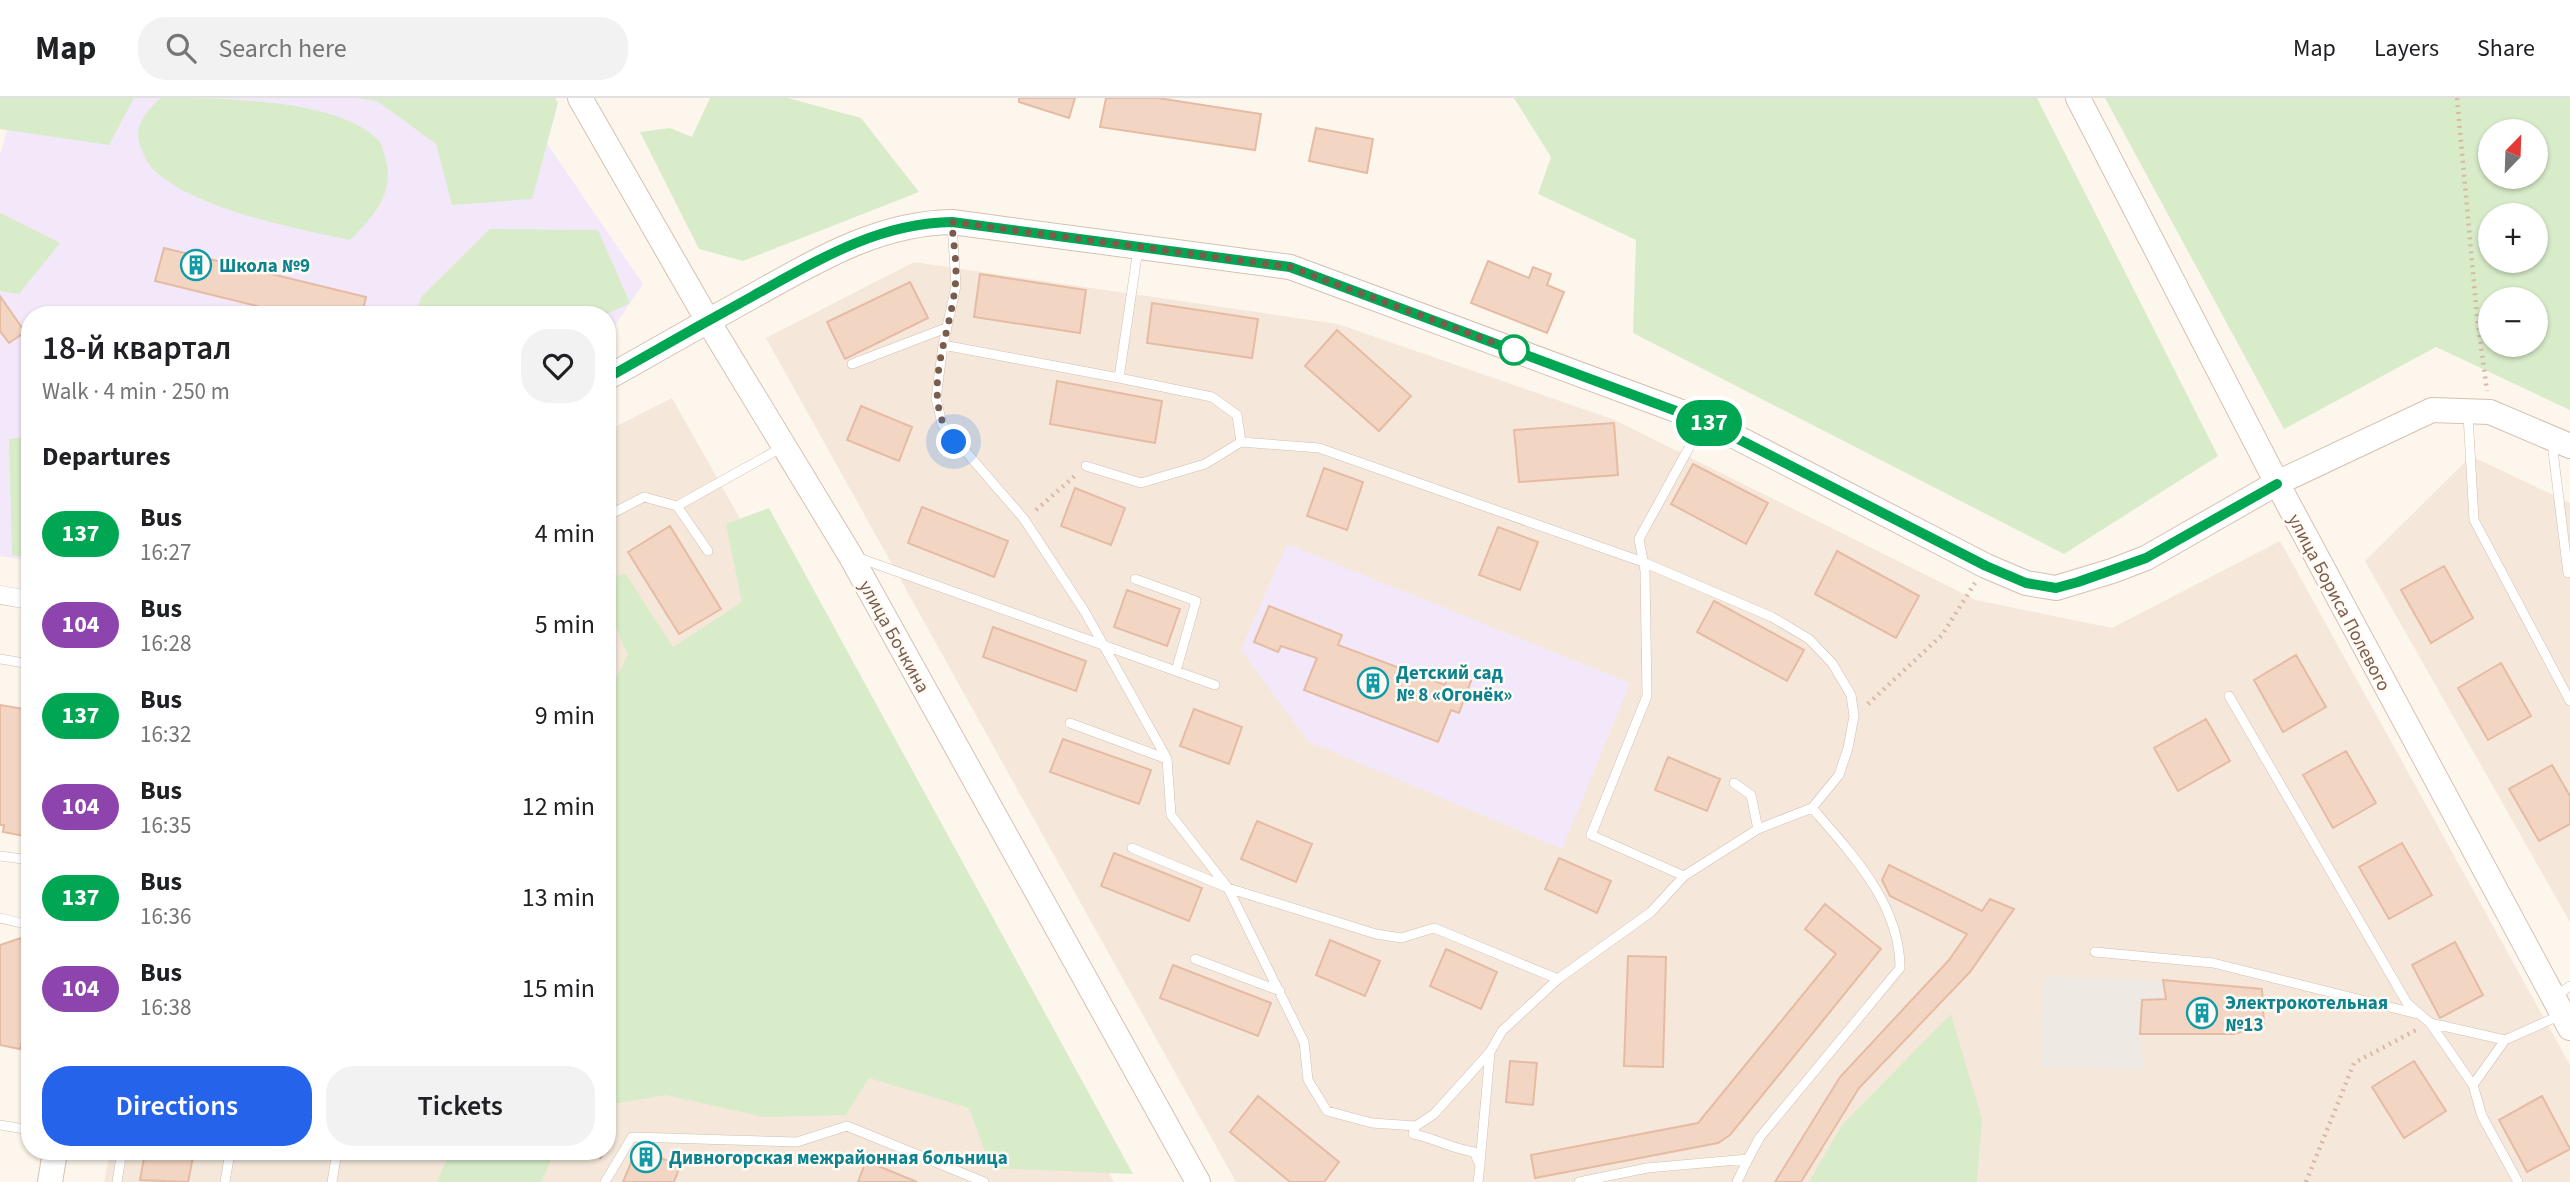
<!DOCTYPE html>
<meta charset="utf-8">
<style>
:root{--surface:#fff;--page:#f2f2f2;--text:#202124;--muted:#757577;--line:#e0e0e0;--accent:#2563eb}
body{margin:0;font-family:"Source Sans 3",sans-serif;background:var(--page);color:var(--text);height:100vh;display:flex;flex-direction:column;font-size:26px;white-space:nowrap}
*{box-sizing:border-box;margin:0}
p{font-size:23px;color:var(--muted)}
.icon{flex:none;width:38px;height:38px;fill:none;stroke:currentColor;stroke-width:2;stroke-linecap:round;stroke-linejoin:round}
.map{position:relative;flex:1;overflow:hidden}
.drawer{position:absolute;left:21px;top:208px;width:595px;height:854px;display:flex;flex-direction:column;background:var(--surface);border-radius:28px;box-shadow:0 2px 5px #0004}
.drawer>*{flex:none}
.badge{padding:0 14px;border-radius:23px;font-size:24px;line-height:46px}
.needle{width:46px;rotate:23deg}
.tools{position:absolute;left:2478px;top:21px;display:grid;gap:14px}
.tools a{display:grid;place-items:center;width:70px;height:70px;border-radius:50%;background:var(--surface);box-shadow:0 2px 5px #0004;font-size:35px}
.you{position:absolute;width:35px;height:35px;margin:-18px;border:5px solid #fff;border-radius:50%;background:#1a73e8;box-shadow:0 0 0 10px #1a73e833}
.map>.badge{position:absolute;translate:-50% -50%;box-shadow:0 0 0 4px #fff}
h2{padding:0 21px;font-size:26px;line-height:63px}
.round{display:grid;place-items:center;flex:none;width:74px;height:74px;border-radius:28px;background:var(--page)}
.summary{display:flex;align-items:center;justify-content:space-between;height:119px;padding:0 21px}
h1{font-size:33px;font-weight:600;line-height:52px}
.cta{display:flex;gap:14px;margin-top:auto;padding:14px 21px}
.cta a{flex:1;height:80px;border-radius:28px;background:var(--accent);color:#fff;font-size:28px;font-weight:600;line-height:80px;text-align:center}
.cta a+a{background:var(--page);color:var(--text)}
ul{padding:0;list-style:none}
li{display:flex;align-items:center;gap:21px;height:91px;padding:0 21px}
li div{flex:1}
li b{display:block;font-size:26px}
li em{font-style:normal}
li .badge{min-width:77px;font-weight:700;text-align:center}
header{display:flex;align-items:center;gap:42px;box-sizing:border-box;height:98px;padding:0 35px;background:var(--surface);border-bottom:2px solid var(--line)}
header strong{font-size:33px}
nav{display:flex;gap:38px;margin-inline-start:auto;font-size:24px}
.search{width:490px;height:63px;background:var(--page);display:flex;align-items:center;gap:18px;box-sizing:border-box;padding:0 24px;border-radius:28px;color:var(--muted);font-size:26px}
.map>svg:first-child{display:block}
</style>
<header>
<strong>Map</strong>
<div class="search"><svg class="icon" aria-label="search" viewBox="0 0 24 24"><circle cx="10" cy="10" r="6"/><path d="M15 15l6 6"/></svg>Search here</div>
<nav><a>Map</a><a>Layers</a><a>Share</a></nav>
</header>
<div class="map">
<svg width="2570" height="1084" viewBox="0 0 2570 1084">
<rect width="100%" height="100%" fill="#fdf6ec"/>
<path fill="#f5e8da" d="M914 164 1338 226 1615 322 1976 502 2112 530 2280 443 2570 967V1084H1236L766 240Z
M672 300 1114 1084H104L110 1054H607V333Z
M2471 358 2570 405V824L2365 463Z"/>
<path fill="#efe9e4" d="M2043 878 2163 882 2262 891 2264 927 2234 936H2141L2143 971 2041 970Z"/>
<path fill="#f3e8fa" d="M17 0H467L537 31 643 186 607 239V217H30V463L0 458V57Z
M1287 446 1630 585 1562 751 1308 643 1241 552Z"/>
<path fill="#d8ecc9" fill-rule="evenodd" d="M0 0H134L109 47 0 31Z
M161 0C217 0 340 0 379 43 383 48 384 57 386 63 395 96 371 121 350 142 296 131 189 110 151 69 146 64 144 56 141 50 132 30 146 12 161 0Z
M356 0H555L558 5 532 101 452 107 436 46 377 3Z
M710 0H788L861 20 919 94 743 163 699 151 640 34 670 30 692 39Z
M1514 0H2037L2218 358 2064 456 1633 235 1636 142 1538 96 1551 59Z
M2105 0H2570V312L2436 249 2284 331ZM2490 33H2536V79H2490ZM2490 117H2536V163H2490ZM2490 201H2536V247H2490Z
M0 115 60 145 19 196 0 193Z
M490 131 598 132 630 205 605 217H416L421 199Z
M30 339V460L12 457 9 341Z
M769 410 1133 1076 991 1070 969 1010 869 980 846 1017 764 1019 666 997 607 1007V598L628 557 607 509V483L625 475 673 549 742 504 726 426Z
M1951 916 1982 1021 1977 1084H1809L1842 1027Z
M450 1054H555L541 1084H437Z"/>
<path fill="#f3d5c3" stroke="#e6bba3" stroke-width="2" d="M1019 0H1075L1069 20 1019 4Z
M1106 0H1158L1261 16 1255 52 1100 29Z
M1316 30 1373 41 1367 75 1309 63Z
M164 150 366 199 362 217H255L257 208 155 183Z
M1488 163 1529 180 1533 169 1551 176 1547 187 1564 194 1547 235 1471 205Z
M980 176 1086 192 1080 235 974 219Z
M910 184 928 220 845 261 827 224Z
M0 198 25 234 9 245 0 233Z
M1152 205 1258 221 1252 260 1147 245Z
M1337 232 1411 298 1379 333 1305 268Z
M1057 283 1162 303 1155 345 1050 326Z
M861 308 912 329 899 363 847 342Z
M1614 325 1618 377 1519 384 1514 332Z
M1693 366 1768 405 1746 446 1671 406Z
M1324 370 1363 384 1347 432 1307 418Z
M1075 390 1125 410 1111 447 1061 428Z
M922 409 1008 443 994 479 908 445Z
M670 428 721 511 679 536 628 454Z
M1498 429 1538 444 1520 492 1479 477Z
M1837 453 1919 498 1896 540 1815 496Z
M2444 468 2473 520 2431 545 2401 492Z
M1127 492 1180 511 1167 548 1114 529Z
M1714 503 1804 552 1787 583 1697 534Z
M1269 508 1342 537 1338 547 1445 587 1449 575 1471 583 1459 615 1451 612 1438 644 1304 592 1317 560 1281 548 1278 554 1254 544Z
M993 529 1086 563 1076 593 983 559Z
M2296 557 2326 609 2283 634 2254 582Z
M2501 565 2531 618 2488 642 2458 590Z
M0 607 30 612V739L3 734 4 727H0Z
M1194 611 1242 629 1229 666 1180 648Z
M2206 621 2230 663 2178 693 2154 650Z
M1063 641 1151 672 1139 706 1050 674Z
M2346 653 2376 705 2333 730 2303 677Z
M1668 659 1720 681 1707 713 1655 692Z
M2552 667 2570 698V726L2539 743 2509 691Z
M1257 723 1312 746 1296 784 1241 761Z
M2402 745 2432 797 2389 821 2359 769Z
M1114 755 1202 790 1189 823 1101 788Z
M1559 760 1611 783 1597 815 1545 791Z
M1889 767 1982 813 1990 801 2014 811 1970 874 1859 990 1801 1084H1775L1840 979 1949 862 1967 836 1890 798 1882 782Z
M1825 806 1881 851 1730 1037 1718 1045 1535 1080 1531 1057 1698 1025 1836 856 1805 831Z
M30 837V943L23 941 20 951 0 947V847Z
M1330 842 1380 863 1365 898 1316 877Z
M2455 844 2483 897 2440 920 2412 867Z
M1446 851 1497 874 1481 911 1430 888Z
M1628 858 1666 859 1663 969 1624 968Z
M1173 867 1271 905 1258 938 1160 900Z
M2163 882 2262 891 2264 927 2234 936H2140L2142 902 2166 901Z
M1510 963 1537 965 1533 1007 1506 1004Z
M2414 963 2446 1013 2404 1040 2372 989Z
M1258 998 1339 1064 1324 1084H1290L1230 1034Z
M2542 998 2570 1051 2527 1074 2499 1022Z
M637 1050 680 1068 674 1084H623Z
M145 1054H194L188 1084 140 1082Z
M866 1063 917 1084H858Z"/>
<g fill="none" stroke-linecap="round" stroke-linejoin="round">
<g stroke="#d1beb0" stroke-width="10">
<path id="lane" d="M952 125 956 188 943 247 936 300 942 326 1024 421 1085 514 1167 661 1171 717 1228 790 1304 944 1308 982 1327 1013 1372 1025 1416 1028 1413 1036C1435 1040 1452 1051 1474 1054L1480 1067 1478 1084
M1138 151 1119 280 1212 299 1237 317 1241 344 1319 350 1643 464 1772 519 1809 541 1832 565 1851 597 1854 618 1848 650 1839 677 1812 710 1758 731
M943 247 1119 280
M852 266 946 230
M2468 317 2474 422 2570 603
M2552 345 2568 475
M1086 368 1141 385 1205 366 1241 344
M677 408 708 453
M607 418 644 399 677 408 781 350
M859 460 1215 587
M1135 481 1196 503 1176 573
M0 561 30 566
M2229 598 2407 905 2430 925 2505 942
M1070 625 1167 661
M1132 750 1228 790 1376 836 1401 840 1434 830 1558 881
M0 758 30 762
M1684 778 1758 731 1751 697 1734 685
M0 820 30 827
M2095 854 2213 865 2418 916
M1195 861 1280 893
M2555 899 2570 888
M2430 925 2473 987
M0 1027 30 1032
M1416 1028 1434 1016 1490 954 1502 933 1558 881 1651 814 1684 778 1591 737 1647 598 1645 473 1639 441 1703 324
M116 1054 121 1059 117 1084
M1480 1065 1490 954
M225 1084 230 1054
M332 1084 337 1054
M605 1084 632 1039 797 1044 847 1028 984 1084
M1579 1084 1647 1070 1748 1061 1760 1039 1900 870C1900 806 1852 756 1812 710
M1737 1084 1748 1061
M2518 1084 2482 1018 2473 987 2505 942 2561 917"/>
</g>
<g stroke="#d1beb0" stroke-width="19">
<path id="street" d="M0 497 30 502"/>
</g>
<g stroke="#d6c0b0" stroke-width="26">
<path id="secondary" d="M580 0 708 223 850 457 1198 1084
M2078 0 2277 385 2570 930
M607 280C656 252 704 225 753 198 816 163 878 125 952 124L1290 169 1703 322 1986 468 2026 485 2056 490 2112 473 2146 460 2277 385 2432 312 2490 314 2570 348
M50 1084 55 1054"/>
</g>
<path stroke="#d9b8a5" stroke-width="4.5" stroke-dasharray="2 5" stroke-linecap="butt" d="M2457 0 2477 218 2487 293
M1036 412 1077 376
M1868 606 1942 537 1975 485
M595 1054 603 1061
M2306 1084 2354 965 2416 932"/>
<use href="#lane" stroke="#fff" stroke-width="9"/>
<use href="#street" stroke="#fff" stroke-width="18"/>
<use href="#secondary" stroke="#fff" stroke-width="24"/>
</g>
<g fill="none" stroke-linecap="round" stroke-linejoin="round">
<g stroke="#fff" stroke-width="16">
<path id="line" d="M607 280C656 252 704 225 753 198 816 163 877 125 952 124L1290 169 1703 323 1986 468 2026 485 2056 490 2078 484 2146 460 2277 386"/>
</g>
<use href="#line" stroke="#00a651" stroke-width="10"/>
<path stroke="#7a5c4d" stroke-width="7" stroke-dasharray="0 12.6" d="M954 344C918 298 950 240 955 189 958 168 953 145 952 124L1290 169 1522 255 1514 252"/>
</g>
<defs>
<g id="building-ring" transform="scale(1.575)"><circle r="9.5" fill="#fffaf3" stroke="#0f9aa8" stroke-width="1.5"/><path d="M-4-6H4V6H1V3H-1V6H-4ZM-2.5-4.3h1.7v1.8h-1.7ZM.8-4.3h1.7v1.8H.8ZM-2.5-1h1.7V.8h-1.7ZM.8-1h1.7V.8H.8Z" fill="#0f9aa8"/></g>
</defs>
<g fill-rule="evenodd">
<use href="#building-ring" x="196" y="167"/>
<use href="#building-ring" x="1373" y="585"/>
<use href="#building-ring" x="2202" y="915"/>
<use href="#building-ring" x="646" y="1059"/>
</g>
<circle fill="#fff" stroke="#00a651" stroke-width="3.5" cx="1514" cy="252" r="14"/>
<g text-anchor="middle" stroke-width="5" stroke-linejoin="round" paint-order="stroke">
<g font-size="19" font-weight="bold" fill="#0d838f" stroke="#fffaf3" text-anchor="start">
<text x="219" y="174">Школа №9</text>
<text x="1396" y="581">Детский сад<tspan x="1396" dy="22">№ 8 «Огонёк»</tspan></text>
<text x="2225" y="911">Электрокотельная<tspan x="2225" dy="22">№13</tspan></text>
<text x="669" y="1066">Дивногорская межрайонная больница</text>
</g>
<g font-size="19" fill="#7a5c4d" stroke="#fffaf3">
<text transform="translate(2340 504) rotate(62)" y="7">улица Бориса Полевого</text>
<text transform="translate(895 538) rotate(61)" y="7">улица Бочкина</text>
</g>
</g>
</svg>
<div class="tools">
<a><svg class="needle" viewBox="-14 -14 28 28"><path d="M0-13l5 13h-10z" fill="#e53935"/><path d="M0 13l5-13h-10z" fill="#757577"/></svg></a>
<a>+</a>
<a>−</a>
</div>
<div class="you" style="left:954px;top:344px"></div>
<b class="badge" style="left:1709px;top:325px;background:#00a651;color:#fff">137</b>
<section class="drawer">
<div class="summary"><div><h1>18-й квартал</h1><p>Walk · 4 min · 250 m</p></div><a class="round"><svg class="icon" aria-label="heart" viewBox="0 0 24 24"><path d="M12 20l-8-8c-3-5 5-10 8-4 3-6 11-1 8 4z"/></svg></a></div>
<h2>Departures</h2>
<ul>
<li><span class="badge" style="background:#00a651;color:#fff">137</span><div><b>Bus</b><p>16:27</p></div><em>4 min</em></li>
<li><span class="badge" style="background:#8e44ad;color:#fff">104</span><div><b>Bus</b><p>16:28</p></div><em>5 min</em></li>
<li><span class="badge" style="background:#00a651;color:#fff">137</span><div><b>Bus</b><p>16:32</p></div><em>9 min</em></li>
<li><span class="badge" style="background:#8e44ad;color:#fff">104</span><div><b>Bus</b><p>16:35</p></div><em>12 min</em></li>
<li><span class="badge" style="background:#00a651;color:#fff">137</span><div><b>Bus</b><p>16:36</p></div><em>13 min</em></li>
<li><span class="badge" style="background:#8e44ad;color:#fff">104</span><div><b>Bus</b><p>16:38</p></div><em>15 min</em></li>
</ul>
<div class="cta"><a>Directions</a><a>Tickets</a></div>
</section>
</div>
